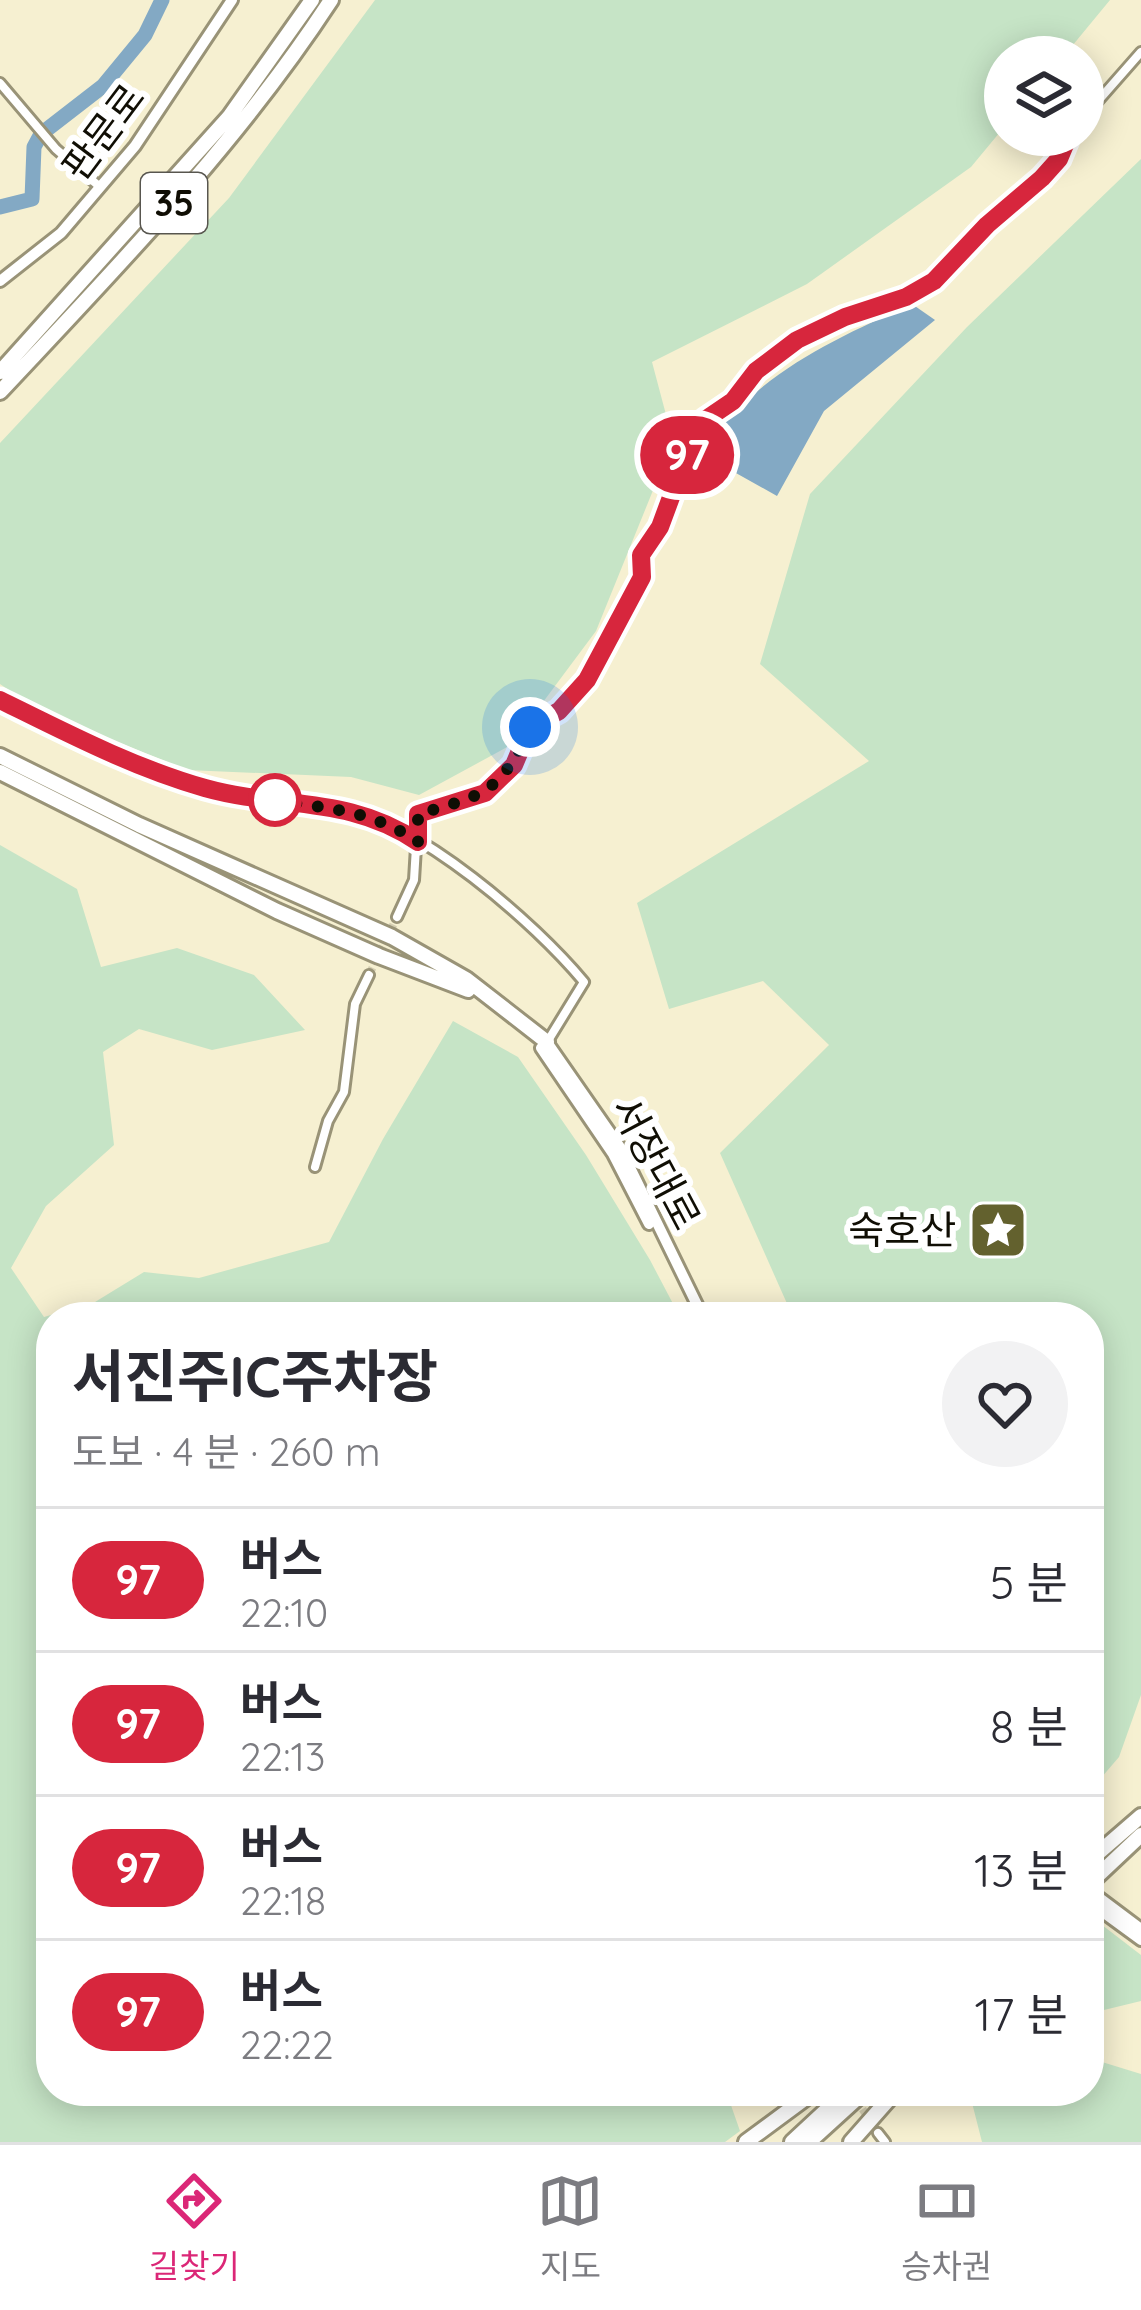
<!DOCTYPE html>
<html lang="ko">
<meta charset="utf-8">
<style>
:root{--surface:#fff;--page:#f2f2f3;--text:#2b2b33;--muted:#7c7c81;--line:#e1e1e2;--accent:#db2777}
body{margin:0;font-family:Quicksand,"Noto Sans KR",sans-serif;background:var(--page);color:var(--text);height:100vh;display:flex;flex-direction:column;font-size:45px;white-space:nowrap}
*{box-sizing:border-box;margin:0}
p{font-size:39px;color:var(--muted)}
.icon{flex:none;width:66px;height:66px;fill:none;stroke:currentColor;stroke-width:2;stroke-linecap:round;stroke-linejoin:round}
.map{position:relative;flex:1;overflow:hidden}
.sheet{position:absolute;left:36px;top:1302px;width:1068px;height:804px;display:flex;flex-direction:column;background:var(--surface);border-radius:48px;box-shadow:0 6px 30px #0003}
.sheet>*{flex:none}
.badge{padding:0 24px;border-radius:39px;font-size:42px;line-height:78px}
.fabs{position:absolute;left:984px;top:36px;display:grid;gap:24px}
.fabs a{display:grid;place-items:center;width:120px;height:120px;border-radius:50%;background:var(--surface);box-shadow:0 6px 30px #0003;font-size:60px}
.you{position:absolute;width:60px;height:60px;margin:-30px;border:9px solid #fff;border-radius:50%;background:#1a73e8;box-shadow:0 0 0 18px #1a73e833}
.map>.badge{position:absolute;translate:-50% -50%;box-shadow:0 0 0 6px #fff}
.round{display:grid;place-items:center;flex:none;width:126px;height:126px;border-radius:63px;background:var(--page)}
.headline{display:flex;align-items:center;justify-content:space-between;height:204px;padding:0 36px}
h1{font-size:57px;font-weight:700;line-height:90px}
ul{padding:0;list-style:none}
li{display:flex;align-items:center;gap:36px;height:144px;padding:0 36px;border-top:3px solid var(--line)}
li div{flex:1}
li b{display:block;font-size:45px}
li em{font-style:normal}
li .badge{min-width:132px;font-weight:700;text-align:center}
.dock{display:flex;justify-content:space-around;align-items:center;height:168px;border-top:3px solid var(--line);background:var(--surface);font-size:33px;color:var(--muted)}
.dock a{display:grid;justify-items:center;gap:6px}
.dock .selected{color:var(--accent)}
.map>svg:first-child{display:block}
</style>
<div class="map">
<svg width="1141" height="2142" viewBox="0 0 1141 2142">
<rect width="100%" height="100%" fill="#f6f0d1"/>
<path fill="#c6e4c6" d="M375 0H1110L1063 57H1005V126L971 167 807 284 652 362 673 441 596 631 511 745 419 795 351 777 187 770 36 709 0 684V443L229 198Z
M1141 159V1695L1119 1757 1089 1792V1317H793L720 1153 829 1045 763 981 669 1009 637 903 869 761 760 664 810 494 967 327Z
M0 845 77 889 101 967 177 948 254 975 305 1030 212 1050 139 1029 103 1052 114 1145 46 1206 11 1268 44 1317 95 1302 144 1272 199 1278 329 1242 383 1139 453 1021 518 1057 586 1155 650 1260 680 1317H51V2091H726L740 2131 725 2142H0Z
M1089 1915 1141 1955V2001L1104 2010 1093 2034H1089Z
M1089 2058 1141 2074V2142H982L969 2091H1089Z"/>
<path fill="#83a9c4" d="M912 304 935 320 824 411 777 496 702 454C750 377 832 340 912 304Z"/>
<g fill="none" stroke-linecap="round" stroke-linejoin="round">
<path stroke="#83a9c4" stroke-width="15" d="M0 207 32 199 34 147 41 134 103 86 145 35 162 0"/>
<path stroke="#d4ceb2" stroke-width="8" stroke-dasharray="8 4" stroke-linecap="butt" d="M369 975 397 917
M856 2099 878 2133"/>
<g stroke="#999377" stroke-width="14">
<path id="street" d="M0 83 56 149 100 187
M1083 118 1141 52
M0 700C66 732 133 766 203 787 247 801 295 799 340 807 420 823 533 921 584 982L546 1044
M397 917 414 880 418 814 485 793 514 765 530 727 559 711 587 680 642 577V555L660 527 684 462 705 420 733 401 756 372 797 340 845 317 906 297 934 282 987 225 1059 159 1069 135
M315 1167 328 1121 344 1092 355 1004 369 975
M878 2133 885 2142"/>
</g>
<g stroke="#999377" stroke-width="16">
<path id="secondary" d="M0 281 61 233 135 146 232 0
M547 1042 620 1147 703 1317
M541 1048 613 1154 649 1224
M1089 1890 1141 1929
M1089 1902 1141 1940"/>
</g>
<g stroke="#999377" stroke-width="20">
<path id="highway" d="M0 372 229 117 312 0
M0 392C117 267 237 144 331 0
M0 756 139 825 392 937 466 979 547 1042
M0 772 277 911 379 956 468 990
M1089 1861 1141 1816
M1089 1884 1141 1835
M746 2142 815 2091
M792 2142 847 2091
M809 2142 865 2091
M851 2142 896 2091"/>
</g>
<use href="#street" stroke="#fff" stroke-width="8"/>
<use href="#secondary" stroke="#fff" stroke-width="10"/>
<use href="#highway" stroke="#fff" stroke-width="14"/>
</g>
<g fill="none" stroke-linecap="round" stroke-linejoin="round">
<g stroke="#fff" stroke-width="27">
<path id="line" d="M0 700C65 732 134 768 205 788 280 809 349 795 418 842V814L485 793 514 765 530 727 559 711 587 680 642 577 641 555 660 527 684 462 705 420 733 401 756 371 797 340 845 317 906 297 934 281 987 225 1042 178 1059 159 1069 135"/>
</g>
<use href="#line" stroke="#d7263d" stroke-width="18"/>
<path stroke="#100e04" stroke-width="12" stroke-dasharray="0 21.6" d="M275 800C330 809 371 810 418 842V814C483 796 502 792 530 727"/>
</g>
<defs>
<g id="sight-square" transform="scale(3)"><rect x="-9" y="-9" width="18" height="18" rx="4" fill="#63612e" stroke="#fff"/><path d="M0-6L1.8-2.2L6-1.7L2.9 1.2L3.7 5.4L0 3.3L-3.7 5.4L-2.9 1.2L-6-1.7L-1.8-2.2Z" fill="#fff"/></g>
</defs>
<g fill-rule="evenodd">
<use href="#sight-square" x="998" y="1230"/>
</g>
<circle fill="#fff" stroke="#d7263d" stroke-width="6" cx="275" cy="800" r="24"/>
<g text-anchor="middle" stroke-width="12" stroke-linejoin="round" paint-order="stroke">
<rect fill="#fff" stroke="#58564f" stroke-width="3" x="141" y="173" width="66" height="60" rx="9"/>
<g font-size="36" font-weight="bold" fill="#100e04">
<text x="174" y="216">35</text>
</g>
<g font-size="39" fill="#100e04" stroke="#fff">
<text transform="translate(103 132) rotate(-53)" y="14">판문로</text>
<text transform="translate(656 1163) rotate(62)" y="14">서장대로</text>
</g>
<g font-size="39" fill="#100e04" stroke="#fff" text-anchor="end">
<text x="956" y="1244">숙호산</text>
</g>
</g>
</svg>
<div class="fabs">
<a><svg class="icon" aria-label="layers" viewBox="0 0 24 24"><path d="M12 4l9 5-9 5-9-5zM3 14l9 5 9-5"/></svg></a>
</div>
<div class="you" style="left:530px;top:727px"></div>
<b class="badge" style="left:687px;top:455px;background:#d7263d;color:#fff">97</b>
<section class="sheet">
<div class="headline"><div><h1>서진주IC주차장</h1><p>도보 · 4 분 · 260 m</p></div><a class="round"><svg class="icon" aria-label="heart" viewBox="0 0 24 24"><path d="M12 20l-8-8c-3-5 5-10 8-4 3-6 11-1 8 4z"/></svg></a></div>
<ul>
<li><span class="badge" style="background:#d7263d;color:#fff">97</span><div><b>버스</b><p>22:10</p></div><em>5 분</em></li>
<li><span class="badge" style="background:#d7263d;color:#fff">97</span><div><b>버스</b><p>22:13</p></div><em>8 분</em></li>
<li><span class="badge" style="background:#d7263d;color:#fff">97</span><div><b>버스</b><p>22:18</p></div><em>13 분</em></li>
<li><span class="badge" style="background:#d7263d;color:#fff">97</span><div><b>버스</b><p>22:22</p></div><em>17 분</em></li>
</ul>
</section>
</div>
<nav class="dock">
<a class="selected"><svg class="icon" aria-label="directions" viewBox="0 0 24 24"><path d="M12 3l9 9-9 9-9-9zM9 14v-3h6M13 9l2 2-2 2"/></svg>길찾기</a>
<a><svg class="icon" aria-label="map" viewBox="0 0 24 24"><path d="M3 6l6-2 6 2 6-2v14l-6 2-6-2-6 2zM9 4v14M15 6v14"/></svg>지도</a>
<a><svg class="icon" aria-label="tickets" viewBox="0 0 24 24"><path d="M3 7h18v10H3zM15 7v10"/></svg>승차권</a>
</nav>
